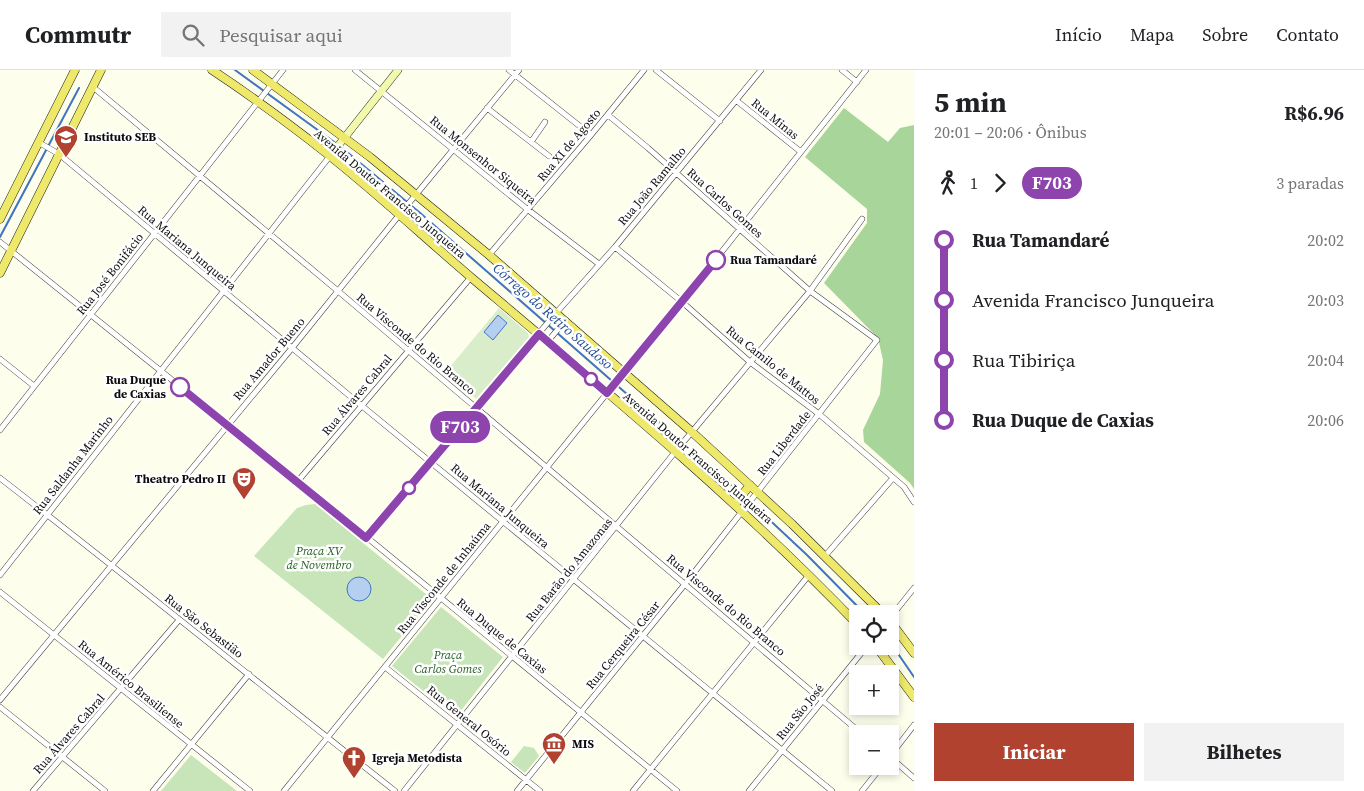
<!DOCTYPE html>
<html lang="pt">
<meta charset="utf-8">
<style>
:root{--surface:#fff;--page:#f2f2f2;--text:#202124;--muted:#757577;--line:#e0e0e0;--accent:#b1422f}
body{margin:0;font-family:"Source Serif 4",serif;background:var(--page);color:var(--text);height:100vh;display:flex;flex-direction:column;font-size:19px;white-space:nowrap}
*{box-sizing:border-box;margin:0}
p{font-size:16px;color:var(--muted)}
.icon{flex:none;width:28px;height:28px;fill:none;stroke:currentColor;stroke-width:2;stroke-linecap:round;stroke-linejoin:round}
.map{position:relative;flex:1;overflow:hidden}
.side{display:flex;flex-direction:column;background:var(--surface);width:450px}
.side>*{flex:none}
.badge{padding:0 10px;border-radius:16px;font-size:18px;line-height:32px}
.tools{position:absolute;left:849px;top:535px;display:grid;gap:10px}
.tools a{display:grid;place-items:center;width:50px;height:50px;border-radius:0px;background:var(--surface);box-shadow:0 2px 8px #0003;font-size:25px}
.map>.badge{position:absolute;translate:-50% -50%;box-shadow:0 0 0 2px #fff}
.legs{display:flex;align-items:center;gap:8px;height:55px;padding:0 20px;font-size:16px}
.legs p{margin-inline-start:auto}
.headline{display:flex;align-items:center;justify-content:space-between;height:85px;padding:0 20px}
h1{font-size:28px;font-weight:700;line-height:38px}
.action{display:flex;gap:10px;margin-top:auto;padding:10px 20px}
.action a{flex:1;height:58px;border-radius:0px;background:var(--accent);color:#fff;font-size:20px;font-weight:700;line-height:58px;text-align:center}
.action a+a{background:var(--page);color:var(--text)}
ul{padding:0 20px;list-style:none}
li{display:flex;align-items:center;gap:18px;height:60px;font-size:19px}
li i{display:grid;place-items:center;width:8px;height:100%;margin:0 6px;background:currentColor}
li i::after{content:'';width:12px;height:12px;margin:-6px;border:4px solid;border-radius:50%;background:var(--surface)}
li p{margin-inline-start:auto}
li:first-child i{background:linear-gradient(#0000 50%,currentColor 0)}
li:last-child i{background:linear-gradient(currentColor 50%,#0000 0)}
header{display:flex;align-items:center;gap:30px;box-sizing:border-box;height:70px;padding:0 25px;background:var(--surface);border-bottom:1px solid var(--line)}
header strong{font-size:24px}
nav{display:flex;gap:28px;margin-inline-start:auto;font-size:18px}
.search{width:350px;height:45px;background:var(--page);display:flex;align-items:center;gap:12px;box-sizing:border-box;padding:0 18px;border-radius:0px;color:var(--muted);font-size:19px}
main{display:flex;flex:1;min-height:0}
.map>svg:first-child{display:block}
</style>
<header>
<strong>Commutr</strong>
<div class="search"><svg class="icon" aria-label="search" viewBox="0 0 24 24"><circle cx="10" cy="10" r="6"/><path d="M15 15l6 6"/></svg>Pesquisar aqui</div>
<nav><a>Início</a><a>Mapa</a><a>Sobre</a><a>Contato</a></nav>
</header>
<main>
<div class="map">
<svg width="914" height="721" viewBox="0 0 914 721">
<rect width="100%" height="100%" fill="#fefeec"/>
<path fill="#c7e5b9" d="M315 434 432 529 383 589 254 486 297 438 306 435Z
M441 537 503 587 456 647 392 596Z
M524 676 534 678 539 686 525 703 511 692Z
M191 685 237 721H161Z"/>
<path fill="#a8d599" d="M844 38 888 72 900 58 914 55V419L910 413 864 372 863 360 880 324 883 290 878 268 824 213 867 153V139L805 87Z"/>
<path fill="#daedca" d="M499 238 528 263 529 267 476 329 445 303Z"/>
<path fill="#b5cff1" stroke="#4175c3" d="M498 245 507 253 493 270 484 262Z
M347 519a12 12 0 1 1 24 0a12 12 0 1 1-24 0Z"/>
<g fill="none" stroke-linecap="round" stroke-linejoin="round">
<path stroke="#4175c3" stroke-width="2" d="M235 0 337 74
M341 77 419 142 741 424
M0 167 79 18
M745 427 807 485 865 544
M890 572 914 607"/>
<g stroke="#3f3f3f" stroke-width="6">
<path id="street" d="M355 0 527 139 599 194
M509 0 591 65
M656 0 720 51
M842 0 857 12
M93 17 338 221 862 664
M737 31 801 82
M487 38 549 86
M38 72 59 84 362 336 832 721
M531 72 545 52
M0 172 298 411 677 721
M615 177 681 231 750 292 819 344 904 417 914 432
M489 185 591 65 644 0
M548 271 565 251
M0 289 34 316
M0 360 283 0
M0 408C133 511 263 617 395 721
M298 411 471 207
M366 468 556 243 615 177 761 0
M825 486 893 408
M0 505 330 86
M0 522 250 721
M890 548 914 518
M385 597 540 721
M0 630 292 278 404 139 519 0
M0 637 105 721
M890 686 914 655
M890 687 914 708
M33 721 179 550
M153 721 249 604
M284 721 716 189 866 0
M404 721 675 382 810 221 862 149
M517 721 685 514 877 270 810 221 648 78 608 45
M633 721 809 505
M749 721 867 576
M862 721 882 696"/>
</g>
<g stroke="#2e2e2e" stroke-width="8">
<path id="secondary" d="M330 86 398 0"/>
</g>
<g stroke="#1d1d1d" stroke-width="9">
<path id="primary" d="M212 0C253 27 292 56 330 86 379 125 425 168 473 209 605 320 738 430 858 555
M253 0 370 87 489 185 692 362 792 454 883 544
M0 149 75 0
M0 203 101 0
M735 434 750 415
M890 551 914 583
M876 576 914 627"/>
</g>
<use href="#street" stroke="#fff" stroke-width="5"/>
<use href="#secondary" stroke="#f2f9ac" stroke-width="7"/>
<use href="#primary" stroke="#eee86b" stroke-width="8"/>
</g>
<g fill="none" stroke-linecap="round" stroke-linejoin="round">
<g stroke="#fff" stroke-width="11">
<path id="line-1" d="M180 317 366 468 539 264 607 323 716 190"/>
</g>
<use href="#line-1" stroke="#8e44ad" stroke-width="8"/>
</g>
<defs>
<g id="university-pin" transform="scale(1.25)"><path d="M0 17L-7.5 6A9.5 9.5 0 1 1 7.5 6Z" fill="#b1422f" stroke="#fff"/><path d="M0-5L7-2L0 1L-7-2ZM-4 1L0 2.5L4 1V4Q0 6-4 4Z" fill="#fff"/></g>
<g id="theatre-pin" transform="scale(1.25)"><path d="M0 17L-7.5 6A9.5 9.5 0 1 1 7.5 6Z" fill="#b1422f" stroke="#fff"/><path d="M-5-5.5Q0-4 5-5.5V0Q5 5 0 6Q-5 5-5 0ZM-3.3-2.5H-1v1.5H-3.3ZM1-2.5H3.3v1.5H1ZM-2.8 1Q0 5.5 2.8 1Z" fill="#fff"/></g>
<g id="museum-pin" transform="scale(1.25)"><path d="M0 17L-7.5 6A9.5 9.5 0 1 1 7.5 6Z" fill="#b1422f" stroke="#fff"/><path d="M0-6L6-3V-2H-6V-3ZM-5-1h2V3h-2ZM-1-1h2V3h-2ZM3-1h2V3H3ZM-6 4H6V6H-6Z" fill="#fff"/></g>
<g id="church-pin" transform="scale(1.25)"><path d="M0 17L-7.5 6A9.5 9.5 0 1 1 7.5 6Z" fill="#b1422f" stroke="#fff"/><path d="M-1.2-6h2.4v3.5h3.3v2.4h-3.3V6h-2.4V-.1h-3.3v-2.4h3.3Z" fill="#fff"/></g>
</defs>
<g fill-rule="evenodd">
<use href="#university-pin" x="66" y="67"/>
<use href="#theatre-pin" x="244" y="409"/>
<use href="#museum-pin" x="554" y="674"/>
<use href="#church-pin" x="354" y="688"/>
</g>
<g fill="#fff" stroke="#8e44ad" stroke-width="2.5">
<circle cx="716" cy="190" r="9"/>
<circle cx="591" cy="309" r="6"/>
<circle cx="180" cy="317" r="9"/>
<circle cx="409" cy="418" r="6"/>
</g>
<g text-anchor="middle" stroke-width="5" stroke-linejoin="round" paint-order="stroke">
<g font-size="12" fill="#0c0c0c" stroke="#fff">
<text transform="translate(775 49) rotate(39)" y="4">Rua Minas</text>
<text transform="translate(569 75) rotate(-50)" y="4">Rua XI de Agosto</text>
<text transform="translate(483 90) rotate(39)" y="4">Rua Monsenhor Siqueira</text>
<text transform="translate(652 116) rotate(-50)" y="4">Rua João Ramalho</text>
<text transform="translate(390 124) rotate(40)" y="4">Avenida Doutor Francisco Junqueira</text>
<text transform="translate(725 133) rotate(42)" y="4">Rua Carlos Gomes</text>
<text transform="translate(187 178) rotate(40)" y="4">Rua Mariana Junqueira</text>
<text transform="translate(110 204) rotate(-52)" y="4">Rua José Bonifácio</text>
<text transform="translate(416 274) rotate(40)" y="4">Rua Visconde do Rio Branco</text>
<text transform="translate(269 289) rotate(-50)" y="4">Rua Amador Bueno</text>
<text transform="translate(773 295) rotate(39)" y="4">Rua Camilo de Mattos</text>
<text transform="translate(357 325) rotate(-50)" y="4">Rua Álvares Cabral</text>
<text transform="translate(784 373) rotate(-52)" y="4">Rua Liberdade</text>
<text transform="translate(698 388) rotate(41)" y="4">Avenida Doutor Francisco Junqueira</text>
<text transform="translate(73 395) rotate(-52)" y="4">Rua Saldanha Marinho</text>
<text transform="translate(500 436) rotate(40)" y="4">Rua Mariana Junqueira</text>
<text transform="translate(569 500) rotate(-51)" y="4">Rua Barão do Amazonas</text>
<text transform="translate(444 508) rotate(-51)" y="4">Rua Visconde de Inhaúma</text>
<text transform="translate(726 535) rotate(40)" y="4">Rua Visconde do Rio Branco</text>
<text transform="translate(204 556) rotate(38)" y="4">Rua São Sebastião</text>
<text transform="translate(502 566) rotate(39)" y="4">Rua Duque de Caxias</text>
<text transform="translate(623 575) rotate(-51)" y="4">Rua Cerqueira César</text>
<text transform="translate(131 614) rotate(39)" y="4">Rua Américo Brasiliense</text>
<text transform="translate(800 642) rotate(-51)" y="4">Rua São José</text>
<text transform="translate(469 651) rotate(39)" y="4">Rua General Osório</text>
<text transform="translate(69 664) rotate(-49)" y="4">Rua Álvares Cabral</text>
</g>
<g font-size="12" font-weight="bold" fill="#0c0c0c" stroke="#fff" text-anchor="start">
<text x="84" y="71">Instituto SEB</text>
<text x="226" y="413" text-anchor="end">Theatro Pedro II</text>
<text x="572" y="678">MIS</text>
<text x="372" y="692">Igreja Metodista</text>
</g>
<g font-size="12" font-weight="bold" fill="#0c0c0c" stroke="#fff" text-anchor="start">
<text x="730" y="194">Rua Tamandaré</text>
<text x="166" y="314" text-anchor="end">Rua Duque<tspan x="166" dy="14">de Caxias</tspan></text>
</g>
<g font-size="12" font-style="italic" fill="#225e21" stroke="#fff">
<text x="319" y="485">Praça XV<tspan x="319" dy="14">de Novembro</tspan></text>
<text x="448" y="589">Praça<tspan x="448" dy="14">Carlos Gomes</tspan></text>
</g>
<g font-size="14" font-style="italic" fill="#1f4a94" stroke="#fff">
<text transform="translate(553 246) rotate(41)" y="5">Córrego do Retiro Saudoso</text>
</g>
</g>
</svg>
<div class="tools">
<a><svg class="icon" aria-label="locate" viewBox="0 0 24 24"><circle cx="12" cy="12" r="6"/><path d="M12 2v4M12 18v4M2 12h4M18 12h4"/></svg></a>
<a>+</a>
<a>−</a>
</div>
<b class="badge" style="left:460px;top:357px;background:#8e44ad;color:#fff">F703</b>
</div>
<section class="side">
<div class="headline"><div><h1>5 min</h1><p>20:01 – 20:06 · Ônibus</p></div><b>R$6.96</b></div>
<div class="legs"><svg class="icon" aria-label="walk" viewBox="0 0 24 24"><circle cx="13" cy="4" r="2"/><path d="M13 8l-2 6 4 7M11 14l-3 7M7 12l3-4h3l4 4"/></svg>1<svg class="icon" aria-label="forward" viewBox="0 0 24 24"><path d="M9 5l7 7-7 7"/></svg><b class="badge" style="background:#8e44ad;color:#fff">F703</b><p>3 paradas</p></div>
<ul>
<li><i style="color:#8e44ad"></i><b>Rua Tamandaré</b><p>20:02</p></li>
<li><i style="color:#8e44ad"></i><span>Avenida Francisco Junqueira</span><p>20:03</p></li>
<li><i style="color:#8e44ad"></i><span>Rua Tibiriça</span><p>20:04</p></li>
<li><i style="color:#8e44ad"></i><b>Rua Duque de Caxias</b><p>20:06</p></li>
</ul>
<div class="action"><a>Iniciar</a><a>Bilhetes</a></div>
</section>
</main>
